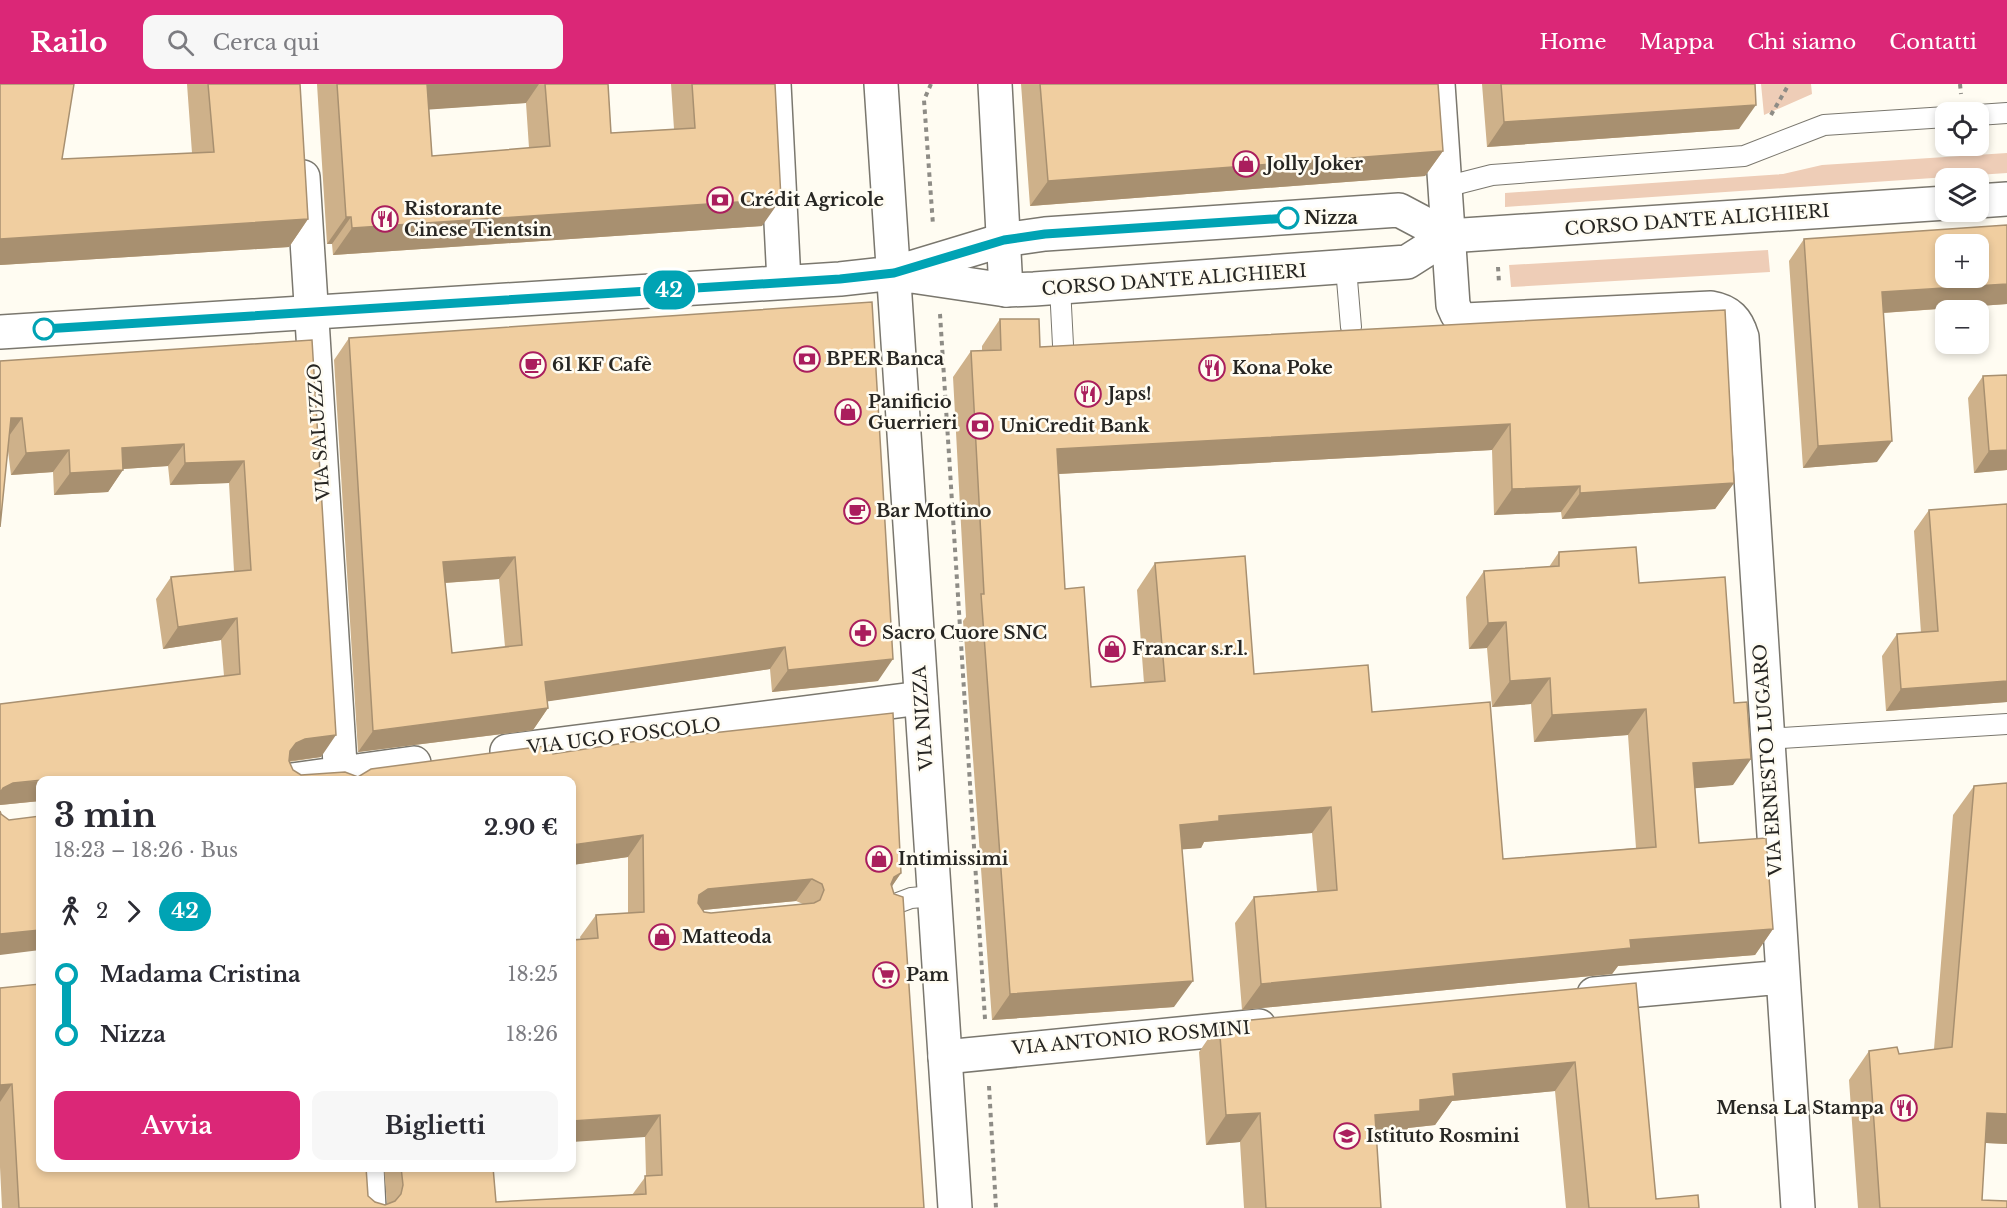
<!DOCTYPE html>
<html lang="it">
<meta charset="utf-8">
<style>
:root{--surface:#fff;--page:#f7f7f7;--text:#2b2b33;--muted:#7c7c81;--accent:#db2777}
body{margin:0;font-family:"Libre Baskerville",serif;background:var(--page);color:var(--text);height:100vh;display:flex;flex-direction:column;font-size:22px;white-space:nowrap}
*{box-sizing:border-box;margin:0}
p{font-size:20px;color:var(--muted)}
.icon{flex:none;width:33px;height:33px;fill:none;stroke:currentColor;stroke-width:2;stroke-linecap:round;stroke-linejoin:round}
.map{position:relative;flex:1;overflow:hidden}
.drawer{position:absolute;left:36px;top:692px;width:540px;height:396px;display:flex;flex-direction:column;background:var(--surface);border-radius:12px;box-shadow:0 3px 9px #0003}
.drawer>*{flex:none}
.badge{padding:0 12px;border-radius:20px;font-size:21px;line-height:39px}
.buttons{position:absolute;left:1935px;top:18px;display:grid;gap:12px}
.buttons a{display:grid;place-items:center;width:54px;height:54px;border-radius:12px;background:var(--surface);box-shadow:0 3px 9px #0003;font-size:30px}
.map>.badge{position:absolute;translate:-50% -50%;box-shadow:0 0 0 3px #fff}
.legs{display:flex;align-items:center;gap:9px;height:66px;padding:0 18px;font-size:20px}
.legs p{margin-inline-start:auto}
.summary{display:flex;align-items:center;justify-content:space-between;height:102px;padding:0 18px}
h1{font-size:33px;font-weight:700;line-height:45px}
.button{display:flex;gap:12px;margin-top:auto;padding:12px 18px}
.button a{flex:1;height:69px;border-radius:12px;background:var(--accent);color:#fff;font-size:24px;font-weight:700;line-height:69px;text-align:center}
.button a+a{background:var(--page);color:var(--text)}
ul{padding:0 18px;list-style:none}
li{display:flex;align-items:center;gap:21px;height:60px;font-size:22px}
li i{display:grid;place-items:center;width:9px;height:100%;margin:0 8px;background:currentColor}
li i::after{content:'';width:15px;height:15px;margin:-8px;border:4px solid;border-radius:50%;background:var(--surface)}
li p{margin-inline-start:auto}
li:first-child i{background:linear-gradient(#0000 50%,currentColor 0)}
li:last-child i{background:linear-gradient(currentColor 50%,#0000 0)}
header{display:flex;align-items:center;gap:36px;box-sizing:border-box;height:84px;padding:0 30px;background:var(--accent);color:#fff}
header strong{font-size:28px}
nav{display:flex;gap:33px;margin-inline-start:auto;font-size:21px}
.search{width:420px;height:54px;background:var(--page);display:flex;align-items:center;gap:15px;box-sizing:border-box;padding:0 21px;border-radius:12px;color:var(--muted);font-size:22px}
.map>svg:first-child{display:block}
</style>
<header>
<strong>Railo</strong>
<div class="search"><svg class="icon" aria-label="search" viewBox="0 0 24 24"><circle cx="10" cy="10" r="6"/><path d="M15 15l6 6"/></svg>Cerca qui</div>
<nav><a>Home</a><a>Mappa</a><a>Chi siamo</a><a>Contatti</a></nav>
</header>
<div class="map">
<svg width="2007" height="1124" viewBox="0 0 2007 1124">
<rect width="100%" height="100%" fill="#fffcf2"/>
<path fill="#eecdb7" d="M1761 0H1811L1812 10 1764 31Z
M2007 69V89L1505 123V109L1783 90 1822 81Z
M1768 166 1770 188 1511 203 1509 181Z"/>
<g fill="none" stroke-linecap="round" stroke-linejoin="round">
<g stroke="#7a776e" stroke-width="22">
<path id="service" d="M1978 31 2007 29
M1445 103 1492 91 1744 72 1824 41 1946 33
M1346 184 1351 243
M1060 203 1063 261
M1766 655 2007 640
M887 823 911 814 934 812"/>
</g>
<g stroke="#7a776e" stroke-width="36">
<path id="minor" d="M774 0 784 198
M995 0 1006 206
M1438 0 1453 221 1457 230 1465 236 1711 224C1729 227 1737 236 1742 253L1798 1124
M303 93 341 696
M507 667 921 614
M292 696 414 679
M1594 910 1783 893
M945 973 1259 942
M367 1083 369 1124"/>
</g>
<g stroke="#7a776e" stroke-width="36">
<path id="tertiary" d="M881 0 955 1124
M1978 117 2007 115
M905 191 1006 206 1034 205 1407 178 1448 152 1946 119
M0 248 840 195 894 189 1003 156 1045 150 1399 126 1448 152"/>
</g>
<path stroke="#8e8c86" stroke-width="4" stroke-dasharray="4.5 4.5" stroke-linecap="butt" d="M931 0 924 16 933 141
M1960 0 1961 10
M1771 31 1789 0
M1498 183 1499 199
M940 230 985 935
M989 1002 996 1124"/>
<use href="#service" stroke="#fff" stroke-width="20"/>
<use href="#minor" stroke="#fff" stroke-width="33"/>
<use href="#tertiary" stroke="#fff" stroke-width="33"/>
</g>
<path fill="#ceb18a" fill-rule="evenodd" d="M0 0 62 75 192 69 187 0H300L308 135 289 163 0 181Z
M317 0H608L611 49 674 45 671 0H775L762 142 333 171 332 160H327ZM526 19 529 64 432 72 429 25Z
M1021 0H1438L1443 67 1425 92 1030 122Z
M1482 0H1755L1739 45 1487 63Z
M2007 141V220L1883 229 1877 378 1803 384 1789 177 1804 155Z
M1725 226 1734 399 1715 425 1562 435 1561 428 1494 431 1492 366 1059 390 1065 505 1091 603 1144 599 1137 506 1155 479 1254 590 1372 628 1503 775 1636 764 1628 651 1534 658 1531 620 1492 623 1487 564 1469 565 1466 513 1484 487 1549 483 1559 468 1639 499 1733 701 1695 704 1699 759 1773 845 1755 871 1618 882 1612 890 1242 926 1235 839 1254 813 1317 807 1312 749 1204 758 1201 764 1182 765 1174 923 992 936 963 537 966 533 953 293 971 267H982V262L1000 235 1040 263Z
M349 254 878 597 772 608 770 585 547 617 548 624 533 646 358 668 334 276ZM499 495 505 563 452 569 445 499Z
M312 256 321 673 289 678 293 686 301 691 358 693 553 670 901 789 892 802 924 1124H2L0 1083V904L368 1112 375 1118 385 1121 387 1120 384 1083H493L496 1118 632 1111 646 1092 645 1053 580 853 596 831 628 829V773L572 781V696H40V717L0 721V620L224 592 221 556 163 565 156 515 171 493 234 487 229 399 170 401 168 382 123 385 108 408 54 411 53 388 11 391 8 367 0 277ZM796 817 803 820 711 829 704 828 703 826Z
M1983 292 2007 386 1974 389 1968 314Z
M2007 420V618L1886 627 1882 572 1897 550 1921 549 1914 447 1929 426Z
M2007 699V1060L1985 1059 1982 1116 2007 1124H1858L1849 996 1869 967 1899 970 1934 965 1953 731 1974 702Z
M1636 899 1656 1115 1699 1124H1566L1555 1007 1452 1017 1435 1041 1408 1044 1400 1056 1376 1058 1381 1124H1244L1240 1058 1206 1061 1199 968 1219 939Z"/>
<path fill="#a89070" d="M426 0H539L526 19 408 27Z
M1756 21 1739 45 1487 63 1504 38Z
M1443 67 1425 92 1030 122 1048 97Z
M781 115 762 142 333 171 352 144Z
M346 133H351L332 160H327Z
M308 135 289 163 0 181V155Z
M2007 200V220L1867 230 1882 208Z
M11 334H22L6 356Z
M1510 340 1492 366 1039 391 1057 365Z
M1892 357 1877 378 1803 384 1818 362Z
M184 360 168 382 107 386 122 364Z
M69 366 53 388 11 391 26 369Z
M2007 366V386L1974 389 1989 367Z
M244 377 229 399 170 401 185 379Z
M123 386 108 408 54 411 70 389Z
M1734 399 1715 425 1562 435 1580 409Z
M1580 402 1561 428 1494 431 1512 405Z
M515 473 499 495 428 500 443 478Z
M237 534 221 556 163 565 178 543Z
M1506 538 1487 564 1469 565 1488 539Z
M785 563 770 585 530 620 545 598Z
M893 575 878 597 772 608 788 586Z
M1550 594 1531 620 1492 623 1510 597Z
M2007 597V618L1886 627 1901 605Z
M548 624 533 646 358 668 373 647Z
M1646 625 1628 651 1534 658 1552 631Z
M336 651 321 673 290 677 280 682 296 659 305 655Z
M1751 675 1733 701 1675 706 1693 679Z
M40 697V717L0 721V708L3 704 13 699Z
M1331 723 1312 749 1204 758 1201 764 1162 767 1180 741 1219 732Z
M643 751 628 773 572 781V761Z
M901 789 886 811 894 793Z
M812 795 796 817 693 827 699 811 708 805Z
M1773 845 1755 871 1618 882 1612 890 1242 926 1261 900 1630 856Z
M40 846V866L0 871V850Z
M1193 897 1174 923 992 936 1010 910Z
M1575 978 1555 1007 1452 1017 1435 1041 1408 1044 1400 1056 1354 1060 1375 1031 1420 1016 1453 990Z
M12 1000 0 1018V1001Z
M1260 1029 1240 1058 1206 1061 1226 1031Z
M1987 1029 2007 1030V1060L1967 1058Z
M660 1031 645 1053 572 1058V1037Z"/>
<path fill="#f0cea0" stroke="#a89070" stroke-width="1.5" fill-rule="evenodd" d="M0 0H74L62 75 214 68 208 0H300L308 135 0 155Z
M337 0H427L432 72 550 62 545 0H608L611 49 695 44 692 0H775L781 115 352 144 351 133H346Z
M1040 0H1438L1443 67 1048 97Z
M1501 0H1755L1756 21 1504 38Z
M2007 141V200L1882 208 1892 357 1818 362 1804 155ZM1946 160H1978V194H1946Z
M872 218 893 575 788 586 785 563 545 598 548 624 373 647 349 254ZM515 473 522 561 452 569 443 478Z
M1725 226 1734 399 1580 409V402L1512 405 1510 340 1057 365 1065 505 1084 503 1091 603 1165 597 1155 479 1245 472 1254 590 1368 581 1372 628 1490 618 1503 775 1656 763 1646 625 1552 631 1550 594 1510 597 1506 538 1488 539 1484 487 1559 482V468L1636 463 1639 499 1725 493 1734 619 1747 618 1751 675 1693 679 1699 759 1766 754 1773 845 1630 856 1631 864 1261 900 1254 813 1337 806 1331 723 1219 732V737L1180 741 1193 897 1010 910 981 510H984L971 267 1001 266 1000 235H1039L1040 263Z
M312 256 336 651 305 655 296 659 290 667 289 677 293 686 301 691 345 688 358 693 371 685 552 661 553 670 631 658 893 629 901 789 894 793 891 800 894 810 903 813 924 1124H19L12 1000 0 1001V904L40 900V1083H366L368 1112 375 1118 385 1121 395 1117 401 1110 403 1101 401 1083H493L496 1118 646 1110 645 1092 662 1091 660 1031 572 1037V856L598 854 596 831 644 828 643 751 572 761V696H64L62 694 13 699 3 704 0 709V620L240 590 237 534 178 543 171 493 251 486 244 377 185 379 184 360 122 364 123 386 70 389 69 366 26 369 22 334H11L0 443V277ZM812 795 822 800 824 806 820 816 814 819 711 829 704 828 698 819 699 811 708 805Z
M2007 291V366L1989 367 1983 292Z
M2007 420V597L1901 605 1897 550 1938 547 1929 426Z
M2007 699V1030L1987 1029 1982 1116 2007 1117V1124H1880L1869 967 1897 963 1899 970 1952 963 1974 702Z
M0 727 1 730 9 736 40 732V846L0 850Z
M1636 899 1656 1115 1698 1111 1699 1124H1589L1575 978 1453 990 1455 1012 1420 1016V1027L1375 1031 1381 1124H1266L1260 1029 1226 1031 1219 939Z"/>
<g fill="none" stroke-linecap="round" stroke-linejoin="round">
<g stroke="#fff" stroke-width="14">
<path id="line-1" d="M44 245 840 195 894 189 1004 156 1045 150 1288 134"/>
</g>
<use href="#line-1" stroke="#00a3b4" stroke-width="9"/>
</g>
<defs>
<g id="shop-ring" transform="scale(1.35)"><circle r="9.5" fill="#fffcf2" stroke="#aa1e5d" stroke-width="1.5"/><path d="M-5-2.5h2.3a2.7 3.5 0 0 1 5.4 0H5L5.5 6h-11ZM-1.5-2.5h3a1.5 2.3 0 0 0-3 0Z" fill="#aa1e5d"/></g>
<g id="bank-ring" transform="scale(1.35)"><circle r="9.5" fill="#fffcf2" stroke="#aa1e5d" stroke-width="1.5"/><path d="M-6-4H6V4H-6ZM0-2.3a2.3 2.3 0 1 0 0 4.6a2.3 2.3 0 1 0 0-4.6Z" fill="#aa1e5d"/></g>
<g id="restaurant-ring" transform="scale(1.35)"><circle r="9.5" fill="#fffcf2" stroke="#aa1e5d" stroke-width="1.5"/><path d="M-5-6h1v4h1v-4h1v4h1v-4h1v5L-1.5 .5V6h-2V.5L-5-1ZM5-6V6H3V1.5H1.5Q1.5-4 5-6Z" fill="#aa1e5d"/></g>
<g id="cafe-ring" transform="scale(1.35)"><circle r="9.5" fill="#fffcf2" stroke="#aa1e5d" stroke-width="1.5"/><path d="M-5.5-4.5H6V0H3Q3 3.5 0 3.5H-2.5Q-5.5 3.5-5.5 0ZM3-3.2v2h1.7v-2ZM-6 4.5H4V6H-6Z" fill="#aa1e5d"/></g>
<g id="pharmacy-ring" transform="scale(1.35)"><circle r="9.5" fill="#fffcf2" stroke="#aa1e5d" stroke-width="1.5"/><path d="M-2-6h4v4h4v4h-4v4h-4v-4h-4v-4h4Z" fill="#aa1e5d"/></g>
<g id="supermarket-ring" transform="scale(1.35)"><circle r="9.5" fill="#fffcf2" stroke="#aa1e5d" stroke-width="1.5"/><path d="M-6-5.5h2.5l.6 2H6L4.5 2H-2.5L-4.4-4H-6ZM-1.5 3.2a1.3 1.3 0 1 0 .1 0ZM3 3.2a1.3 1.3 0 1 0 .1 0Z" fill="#aa1e5d"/></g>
<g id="university-ring" transform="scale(1.35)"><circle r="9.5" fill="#fffcf2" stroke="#aa1e5d" stroke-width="1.5"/><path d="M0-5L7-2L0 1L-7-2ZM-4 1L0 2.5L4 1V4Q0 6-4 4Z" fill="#aa1e5d"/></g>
</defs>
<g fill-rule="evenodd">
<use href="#shop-ring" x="1246" y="80"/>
<use href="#bank-ring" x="720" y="116"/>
<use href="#restaurant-ring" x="385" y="135"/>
<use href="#bank-ring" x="807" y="275"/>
<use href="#cafe-ring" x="533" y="281"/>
<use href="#restaurant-ring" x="1212" y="284"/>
<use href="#restaurant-ring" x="1088" y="310"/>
<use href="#shop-ring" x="848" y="328"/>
<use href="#bank-ring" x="980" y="342"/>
<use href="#cafe-ring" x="857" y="427"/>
<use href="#pharmacy-ring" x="863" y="549"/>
<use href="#shop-ring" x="1112" y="565"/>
<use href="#shop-ring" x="879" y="775"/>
<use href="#shop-ring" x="662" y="853"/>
<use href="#supermarket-ring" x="886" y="891"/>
<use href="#restaurant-ring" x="1904" y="1024"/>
<use href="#university-ring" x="1347" y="1052"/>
</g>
<g fill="#fff" stroke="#00a3b4" stroke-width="3">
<circle cx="1288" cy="134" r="10"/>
<circle cx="44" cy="245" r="10"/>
</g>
<g text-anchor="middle" stroke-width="5" stroke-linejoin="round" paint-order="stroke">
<g font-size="18" font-weight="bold" fill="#272623" stroke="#fffcf2" text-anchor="start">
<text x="1266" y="86">Jolly Joker</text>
<text x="740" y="122">Crédit Agricole</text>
<text x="404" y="131">Ristorante<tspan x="404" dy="21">Cinese Tientsin</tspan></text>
<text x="826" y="281">BPER Banca</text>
<text x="552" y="287">61 KF Cafè</text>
<text x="1232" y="290">Kona Poke</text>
<text x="1108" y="316">Japs!</text>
<text x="868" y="324">Panificio<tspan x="868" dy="21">Guerrieri</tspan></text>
<text x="1000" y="348">UniCredit Bank</text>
<text x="876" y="433">Bar Mottino</text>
<text x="882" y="555">Sacro Cuore SNC</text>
<text x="1132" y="571">Francar s.r.l.</text>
<text x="898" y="781">Intimissimi</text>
<text x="682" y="859">Matteoda</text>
<text x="906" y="897">Pam</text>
<text x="1884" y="1030" text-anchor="end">Mensa La Stampa</text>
<text x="1366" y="1058">Istituto Rosmini</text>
</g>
<g font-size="18" font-weight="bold" fill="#272623" stroke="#fffcf2" text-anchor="start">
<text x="1304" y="140">Nizza</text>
</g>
<g font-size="18" fill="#272623" stroke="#fffcf2">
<text transform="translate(1697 136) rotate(-4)" y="6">CORSO DANTE ALIGHIERI</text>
<text transform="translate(1174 196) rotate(-4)" y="6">CORSO DANTE ALIGHIERI</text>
<text transform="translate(319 348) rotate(-94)" y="6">VIA SALUZZO</text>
<text transform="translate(923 634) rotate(-94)" y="6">VIA NIZZA</text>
<text transform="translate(624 652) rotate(-7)" y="6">VIA UGO FOSCOLO</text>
<text transform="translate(1768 676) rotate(-94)" y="6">VIA ERNESTO LUGARO</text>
<text transform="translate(1131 954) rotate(-5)" y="6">VIA ANTONIO ROSMINI</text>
</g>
</g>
</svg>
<div class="buttons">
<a><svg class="icon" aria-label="locate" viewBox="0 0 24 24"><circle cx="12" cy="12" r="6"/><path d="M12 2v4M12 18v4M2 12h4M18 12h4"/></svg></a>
<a><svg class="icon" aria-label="layers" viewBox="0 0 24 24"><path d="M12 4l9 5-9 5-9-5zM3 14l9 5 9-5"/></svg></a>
<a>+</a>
<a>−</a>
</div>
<b class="badge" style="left:669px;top:206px;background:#00a3b4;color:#fff">42</b>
<section class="drawer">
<div class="summary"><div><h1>3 min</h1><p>18:23 – 18:26 · Bus</p></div><b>2.90 €</b></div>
<div class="legs"><svg class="icon" aria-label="walk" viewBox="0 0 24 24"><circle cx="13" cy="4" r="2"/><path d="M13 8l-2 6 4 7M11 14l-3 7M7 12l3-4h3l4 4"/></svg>2<svg class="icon" aria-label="forward" viewBox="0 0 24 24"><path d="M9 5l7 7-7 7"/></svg><b class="badge" style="background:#00a3b4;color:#fff">42</b></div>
<ul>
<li><i style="color:#00a3b4"></i><b>Madama Cristina</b><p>18:25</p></li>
<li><i style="color:#00a3b4"></i><b>Nizza</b><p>18:26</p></li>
</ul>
<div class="button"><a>Avvia</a><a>Biglietti</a></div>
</section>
</div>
